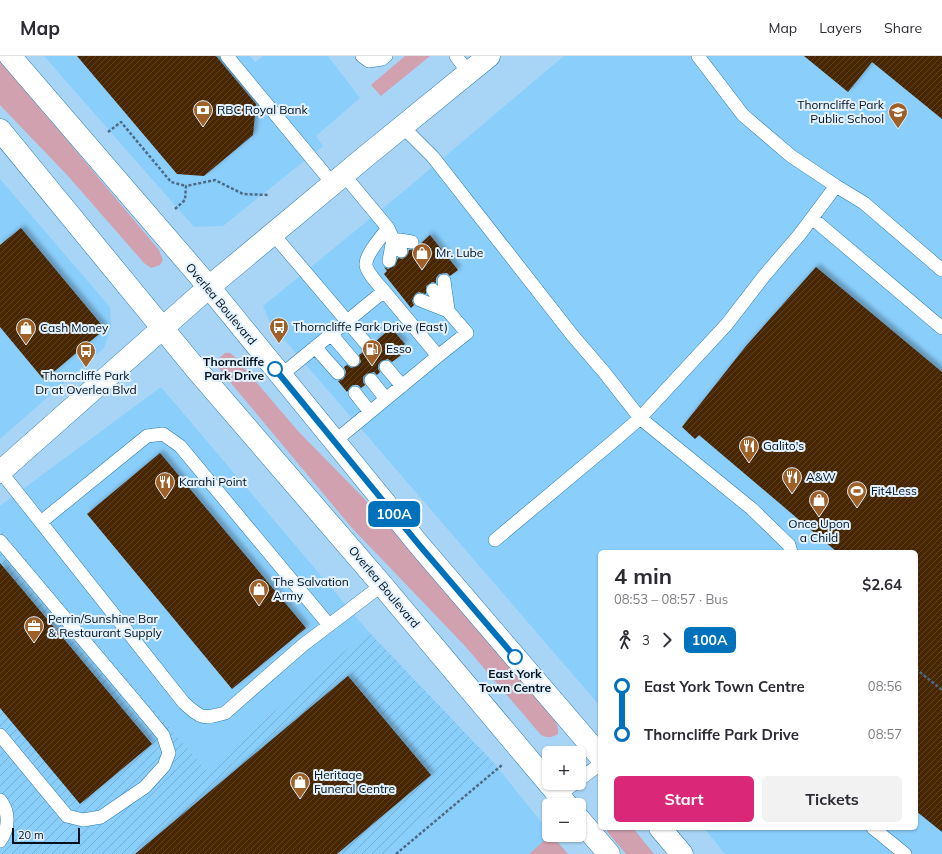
<!DOCTYPE html>
<meta charset="utf-8">
<style>
:root{--surface:#fff;--page:#f2f2f3;--text:#2b2b33;--muted:#7c7c81;--line:#e1e1e2;--accent:#db2777}
body{margin:0;font-family:Mulish,sans-serif;background:var(--page);color:var(--text);height:100vh;display:flex;flex-direction:column;font-size:15px;white-space:nowrap}
*{box-sizing:border-box;margin:0}
p{font-size:13px;color:var(--muted)}
.icon{flex:none;width:22px;height:22px;fill:none;stroke:currentColor;stroke-width:2;stroke-linecap:round;stroke-linejoin:round}
.map{position:relative;flex:1;overflow:hidden}
.details{position:absolute;left:598px;top:494px;width:320px;height:280px;display:flex;flex-direction:column;background:var(--surface);border-radius:6px;box-shadow:0 1px 3px #0004}
.details>*{flex:none}
.badge{padding:0 8px;border-radius:6px;font-size:14px;line-height:26px}
.fabs{position:absolute;left:542px;top:690px;display:grid;gap:8px}
.fabs a{display:grid;place-items:center;width:44px;height:44px;border-radius:6px;background:var(--surface);box-shadow:0 1px 3px #0004;font-size:20px}
.scale{position:absolute;left:12px;bottom:10px;width:68px;box-sizing:border-box;padding-left:4px;border:2px solid #00101f;border-top:0;font-size:11px;line-height:14px;white-space:nowrap;color:#00101f;-webkit-text-stroke:3px #e2f1fc;paint-order:stroke}
.map>.badge{position:absolute;translate:-50% -50%;box-shadow:0 0 0 2px #fff}
.legs{display:flex;align-items:center;gap:6px;height:44px;padding:0 16px;font-size:13px}
.legs p{margin-inline-start:auto}
.headline{display:flex;align-items:center;justify-content:space-between;height:68px;padding:0 16px}
h1{font-size:22px;font-weight:700;line-height:30px}
.action{display:flex;gap:8px;margin-top:auto;padding:8px 16px}
.action a{flex:1;height:46px;border-radius:6px;background:var(--accent);color:#fff;font-size:16px;font-weight:700;line-height:46px;text-align:center}
.action a+a{background:var(--page);color:var(--text)}
ul{padding:0 16px;list-style:none}
li{display:flex;align-items:center;gap:14px;height:48px;font-size:15px}
li i{display:grid;place-items:center;width:6px;height:100%;margin:0 5px;background:currentColor}
li i::after{content:'';width:10px;height:10px;margin:-5px;border:3px solid;border-radius:50%;background:var(--surface)}
li p{margin-inline-start:auto}
li:first-child i{background:linear-gradient(#0000 50%,currentColor 0)}
li:last-child i{background:linear-gradient(currentColor 50%,#0000 0)}
header{display:flex;align-items:center;gap:24px;box-sizing:border-box;height:56px;padding:0 20px;background:var(--surface);border-bottom:1px solid var(--line)}
header strong{font-size:19px}
nav{display:flex;gap:22px;margin-inline-start:auto;font-size:14px}
.map>svg:first-child{display:block}
</style>
<header>
<strong>Map</strong>
<nav><a>Map</a><a>Layers</a><a>Share</a></nav>
</header>
<div class="map">
<svg width="942" height="798" viewBox="0 0 942 798">
<defs>
<pattern id="industrial-furrows" width="10" height="10" patternUnits="userSpaceOnUse"><rect width="10" height="10" fill="#8acefc"/><path d="M-1 1l2-2M0 10L10 0M9 11l2-2" fill="none" stroke="#75b0d8"/></pattern>
<pattern id="building-hatch" width="6" height="6" patternUnits="userSpaceOnUse"><rect width="6" height="6" fill="#472606"/><path d="M-1 1l2-2M0 6l6-6M5 7l2-2" fill="none" stroke="#5c432a"/></pattern>
<filter id="shadow"><feDropShadow dx="3.5" dy="-3.5" stdDeviation="2" flood-color="#0004"/></filter>
</defs>
<rect width="100%" height="100%" fill="#a8d5f5"/>
<path fill="#8acefc" d="M44 0H250L255 6 263 0H328L360 42 316 80 323 90 223 170 194 171Z
M564 0H942V798H725L704 772H916V496H600V650L270 267 263 250 404 135Z
M0 123 110 251 111 270 104 292 0 383Z
M161 331 368 575 206 714 0 472V450Z
M494 707 549 776V779H552L568 798H385Z"/>
<path fill="url(#industrial-furrows)" d="M0 472 206 714 368 575 494 707 385 798H0Z"/>
<path fill="#d1a1af" d="M405 0H430L381 40 371 29Z
M0 4 159 194 163 204 160 209 151 212 144 207 68 120 0 49Z
M225 297H230L234 300 298 375 386 465 556 666 558 673V678C551 682 547 682 541 679L465 590 352 472 220 314 218 309 217 304Z
M606 772H633L654 798H626L609 778Z
M553 781 568 798H529L545 784Z"/>
<path fill="url(#building-hatch)" filter="url(#shadow)" d="M77 0H216L256 48 253 79 204 120 177 118Z
M804 0H942V63L872 6 848 36Z
M21 172 105 273 44 324 0 271V189Z
M430 179 458 214 450 220 447 217 439 218 436 222V227L432 226 426 230V238L419 236 415 238 412 245 414 249 411 252 384 218 387 215 384 211 388 213 395 210 398 202 402 203 406 201 408 198 409 194 415 193Z
M816 211 942 316V776L916 755V496H837L699 379 695 383 682 371 746 290Z
M391 272 405 288 397 294 401 299 392 306 388 303 381 305 378 309V313L380 316 377 319 374 316 366 318 363 321V326L365 329 361 332 358 329H353L350 331 347 336 338 325 343 323 345 320 346 316 344 311 347 309 351 312 358 310 361 306 359 299 363 296 367 299 374 297 377 293V289L375 286Z
M160 397 306 572 232 633 87 458Z
M0 507 152 688 80 748 0 652Z
M348 620 431 719 337 798H135Z"/>
<g fill="none" stroke-linecap="round" stroke-linejoin="round">
<g stroke="#287cac" stroke-width="14">
<path id="lane" d="M227 0 333 128
M362 0 369 5 382 3 386 0
M456 0 468 16
M698 0 743 59 791 100 836 130 864 147 942 214
M403 71 433 101 573 280 604 316 640 362 752 453 789 489 791 496
M344 119 388 172C382 180 365 199 366 209 367 217 379 229 384 235
M812 162 942 272
M388 172 393 183 401 195
M273 178 369 291
M393 183 412 186
M389 205 393 183
M444 225 448 254
M433 234 448 255 467 277 438 300
M420 244 448 255
M331 278 353 304
M315 291 338 317
M386 311 402 330
M280 320 384 235 438 300 335 385
M371 324 386 343
M355 337 370 356
M1 416 184 647C202 663 202 663 225 657L303 589 382 529
M41 466 147 380 163 378 180 390 329 569
M495 484 616 383 640 362 727 268 764 220 800 178 836 130
M0 485 145 657 163 679 169 697 164 710 145 731 101 761 83 764 67 760 0 679
M579 724 600 708
M559 739 575 727
M0 744C10 756 9 773 0 785
M873 772 905 798"/>
</g>
<g stroke="#287cac" stroke-width="23">
<path id="secondary" d="M10 0 209 231 420 490 600 700
M0 74 196 313 382 529 567 749
M0 416 209 231 365 101 489 0
M579 763 609 798
M660 772 682 798"/>
</g>
<path stroke="#4d6a81" stroke-width="2.5" stroke-dasharray="3 2" stroke-linecap="butt" d="M108 76 121 66 171 126 186 130
M175 153 185 144 186 130 215 124 243 138 268 139
M834 496 835 495
M916 613 942 634
M396 798 502 709"/>
<use href="#lane" stroke="#fff" stroke-width="13"/>
<use href="#secondary" stroke="#fff" stroke-width="22"/>
</g>
<g fill="none" stroke-linecap="round" stroke-linejoin="round">
<g stroke="#fff" stroke-width="9">
<path id="line-1" d="M275 313 420 490 515 601"/>
</g>
<use href="#line-1" stroke="#0072bc" stroke-width="6"/>
</g>
<defs>
<g id="bank-pin" transform="scale(1)"><path d="M0 17L-7.5 6A9.5 9.5 0 1 1 7.5 6Z" fill="#9f6027" stroke="#e2f1fc"/><path d="M-6-4H6V4H-6ZM0-2.3a2.3 2.3 0 1 0 0 4.6a2.3 2.3 0 1 0 0-4.6Z" fill="#fff"/></g>
<g id="school-pin" transform="scale(1)"><path d="M0 17L-7.5 6A9.5 9.5 0 1 1 7.5 6Z" fill="#9f6027" stroke="#e2f1fc"/><path d="M0-5L7-2L0 1L-7-2ZM-4 1L0 2.5L4 1V4Q0 6-4 4Z" fill="#fff"/></g>
<g id="shop-pin" transform="scale(1)"><path d="M0 17L-7.5 6A9.5 9.5 0 1 1 7.5 6Z" fill="#9f6027" stroke="#e2f1fc"/><path d="M-5-2.5h2.3a2.7 3.5 0 0 1 5.4 0H5L5.5 6h-11ZM-1.5-2.5h3a1.5 2.3 0 0 0-3 0Z" fill="#fff"/></g>
<g id="bus-pin" transform="scale(1)"><path d="M0 17L-7.5 6A9.5 9.5 0 1 1 7.5 6Z" fill="#9f6027" stroke="#e2f1fc"/><path d="M-5-6H5V4H4V6H2V4H-2V6H-4V4H-5ZM-3.5-4V0h7V-4ZM-3.5 1.2v1.5H-2V1.2ZM2 1.2v1.5H3.5V1.2Z" fill="#fff"/></g>
<g id="fuel-pin" transform="scale(1)"><path d="M0 17L-7.5 6A9.5 9.5 0 1 1 7.5 6Z" fill="#9f6027" stroke="#e2f1fc"/><path d="M-5.5-6h7V0h2V4h1.3V-2.5L3-4.5l.8-.8L6-3V5H2.5V1h-1V6h-7ZM-4.2-4.7v3.2H.2V-4.7Z" fill="#fff"/></g>
<g id="restaurant-pin" transform="scale(1)"><path d="M0 17L-7.5 6A9.5 9.5 0 1 1 7.5 6Z" fill="#9f6027" stroke="#e2f1fc"/><path d="M-5-6h1v4h1v-4h1v4h1v-4h1v5L-1.5 .5V6h-2V.5L-5-1ZM5-6V6H3V1.5H1.5Q1.5-4 5-6Z" fill="#fff"/></g>
<g id="stadium-pin" transform="scale(1)"><path d="M0 17L-7.5 6A9.5 9.5 0 1 1 7.5 6Z" fill="#9f6027" stroke="#e2f1fc"/><path d="M0-5a6.5 5 0 1 0 0 10a6.5 5 0 1 0 0-10ZM-3.5-1.8h7v3.6h-7Z" fill="#fff"/></g>
<g id="office-pin" transform="scale(1)"><path d="M0 17L-7.5 6A9.5 9.5 0 1 1 7.5 6Z" fill="#9f6027" stroke="#e2f1fc"/><path d="M-6-3h4V-5.5h4V-3h4V5H-6ZM-1-4.5V-3h2v-1.5ZM-6 0V1H6V0Z" fill="#fff"/></g>
</defs>
<g fill-rule="evenodd">
<use href="#bank-pin" x="203" y="54"/>
<use href="#school-pin" x="898" y="56"/>
<use href="#shop-pin" x="422" y="197"/>
<use href="#bus-pin" x="279" y="271"/>
<use href="#shop-pin" x="26" y="272"/>
<use href="#fuel-pin" x="372" y="293"/>
<use href="#bus-pin" x="86" y="295"/>
<use href="#restaurant-pin" x="749" y="390"/>
<use href="#restaurant-pin" x="792" y="421"/>
<use href="#restaurant-pin" x="165" y="426"/>
<use href="#stadium-pin" x="857" y="435"/>
<use href="#shop-pin" x="819" y="444"/>
<use href="#shop-pin" x="259" y="533"/>
<use href="#office-pin" x="34" y="570"/>
<use href="#shop-pin" x="300" y="726"/>
</g>
<g fill="#fff" stroke="#0072bc" stroke-width="2">
<circle cx="275" cy="313" r="7"/>
<circle cx="515" cy="601" r="7"/>
</g>
<g text-anchor="middle" stroke-width="4" stroke-linejoin="round" paint-order="stroke">
<g font-size="12" fill="#00101f" stroke="#e2f1fc" text-anchor="start">
<text x="884" y="53" text-anchor="end">Thorncliffe Park<tspan x="884" dy="14">Public School</tspan></text>
<text x="217" y="58">RBC Royal Bank</text>
<text x="436" y="201">Mr. Lube</text>
<text x="293" y="275">Thorncliffe Park Drive (East)</text>
<text x="40" y="276">Cash Money</text>
<text x="386" y="297">Esso</text>
<text x="86" y="324" text-anchor="middle">Thorncliffe Park<tspan x="86" dy="14">Dr at Overlea Blvd</tspan></text>
<text x="763" y="394">Galito's</text>
<text x="806" y="425">A&amp;W</text>
<text x="179" y="430">Karahi Point</text>
<text x="871" y="439">Fit4Less</text>
<text x="819" y="472" text-anchor="middle">Once Upon<tspan x="819" dy="14">a Child</tspan></text>
<text x="273" y="530">The Salvation<tspan x="273" dy="14">Army</tspan></text>
<text x="48" y="567">Perrin/Sunshine Bar<tspan x="48" dy="14">&amp; Restaurant Supply</tspan></text>
<text x="314" y="723">Heritage<tspan x="314" dy="14">Funeral Centre</tspan></text>
</g>
<g font-size="12" fill="#00101f" stroke="#e2f1fc">
<text transform="translate(221 248) rotate(50)" y="4">Overlea Boulevard</text>
<text transform="translate(384 531) rotate(50)" y="4">Overlea Boulevard</text>
</g>
<g font-size="12" font-weight="bold" fill="#00101f" stroke="#e2f1fc" text-anchor="end">
<text x="264" y="310">Thorncliffe<tspan x="264" dy="14">Park Drive</tspan></text>
<text x="515" y="622" text-anchor="middle">East York<tspan x="515" dy="14">Town Centre</tspan></text>
</g>
</g>
</svg>
<div class="fabs">
<a>+</a>
<a>−</a>
</div>
<div class="scale">20 m</div>
<b class="badge" style="left:394px;top:458px;background:#0072bc;color:#fff">100A</b>
<section class="details">
<div class="headline"><div><h1>4 min</h1><p>08:53 – 08:57 · Bus</p></div><b>$2.64</b></div>
<div class="legs"><svg class="icon" aria-label="walk" viewBox="0 0 24 24"><circle cx="13" cy="4" r="2"/><path d="M13 8l-2 6 4 7M11 14l-3 7M7 12l3-4h3l4 4"/></svg>3<svg class="icon" aria-label="forward" viewBox="0 0 24 24"><path d="M9 5l7 7-7 7"/></svg><b class="badge" style="background:#0072bc;color:#fff">100A</b></div>
<ul>
<li><i style="color:#0072bc"></i><b>East York Town Centre</b><p>08:56</p></li>
<li><i style="color:#0072bc"></i><b>Thorncliffe Park Drive</b><p>08:57</p></li>
</ul>
<div class="action"><a>Start</a><a>Tickets</a></div>
</section>
</div>
